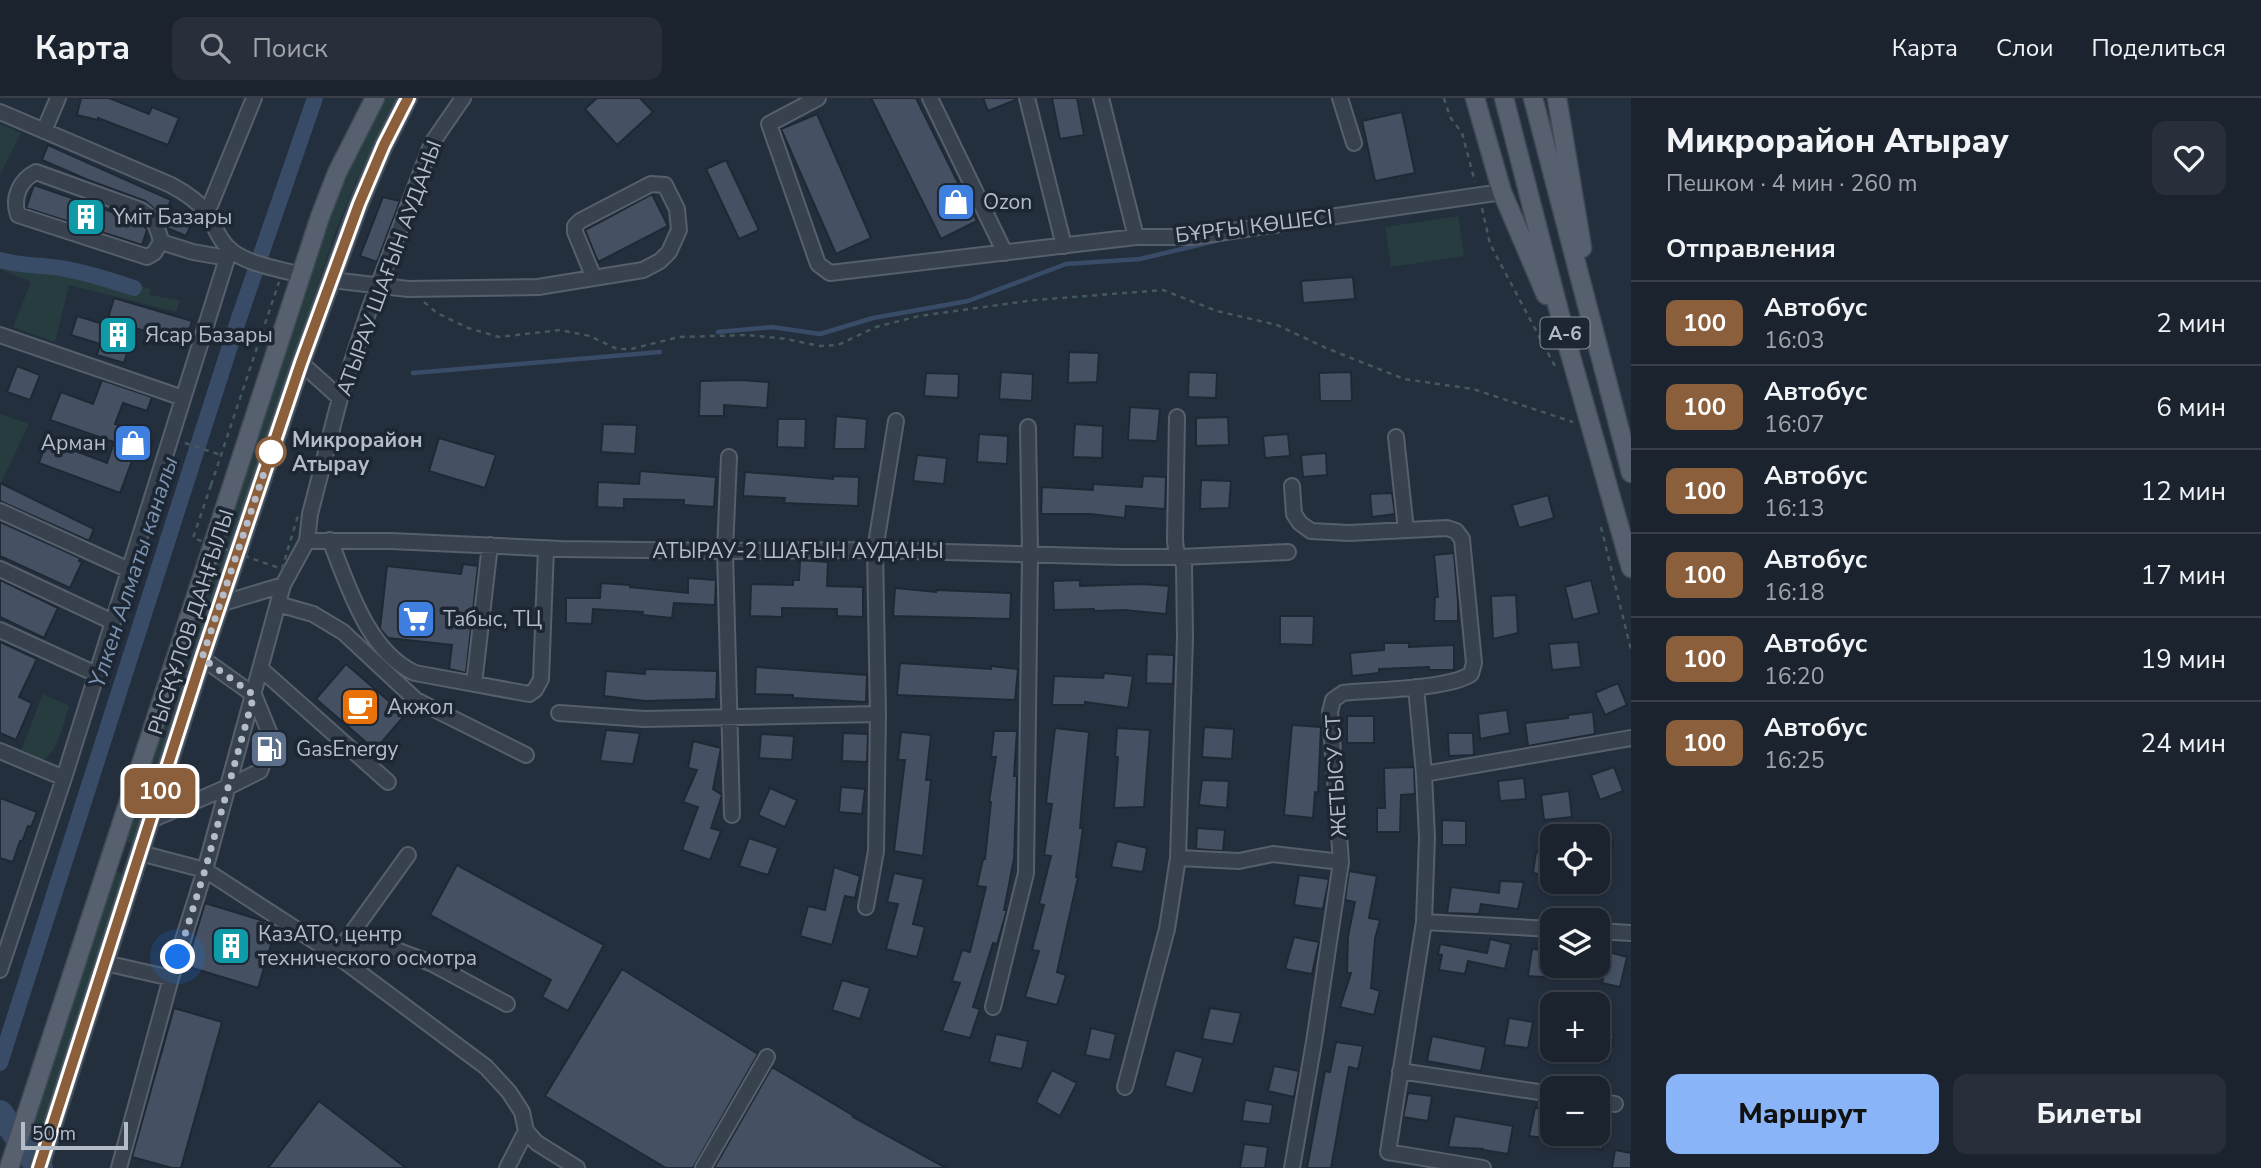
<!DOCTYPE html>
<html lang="ru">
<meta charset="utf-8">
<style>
:root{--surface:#1b232e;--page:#282f3a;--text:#f1f3f6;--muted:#a0a4aa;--line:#39404a;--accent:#8ab4f8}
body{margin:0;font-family:"Nunito Sans",sans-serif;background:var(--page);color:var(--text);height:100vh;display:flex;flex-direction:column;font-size:26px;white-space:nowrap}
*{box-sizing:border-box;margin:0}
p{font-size:23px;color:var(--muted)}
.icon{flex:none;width:38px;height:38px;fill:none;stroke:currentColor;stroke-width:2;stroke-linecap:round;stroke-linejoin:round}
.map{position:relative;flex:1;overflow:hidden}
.sheet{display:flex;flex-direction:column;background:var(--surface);width:630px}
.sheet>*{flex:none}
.badge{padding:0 14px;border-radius:10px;font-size:24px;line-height:46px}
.controls{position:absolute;left:1540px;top:726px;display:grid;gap:14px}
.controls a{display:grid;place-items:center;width:70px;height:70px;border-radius:14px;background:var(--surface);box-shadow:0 4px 10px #0003,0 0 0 2px var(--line);font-size:35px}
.scale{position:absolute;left:21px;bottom:18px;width:107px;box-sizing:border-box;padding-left:7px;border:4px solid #b4bcc9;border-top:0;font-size:19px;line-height:24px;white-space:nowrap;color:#b4bcc9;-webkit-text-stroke:5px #1d2633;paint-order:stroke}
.you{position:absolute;width:35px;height:35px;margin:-18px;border:5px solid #fff;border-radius:50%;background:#1a73e8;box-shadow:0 0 0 10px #1a73e833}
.map>.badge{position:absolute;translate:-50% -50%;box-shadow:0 0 0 4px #fff}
h2{padding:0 35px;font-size:26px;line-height:63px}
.round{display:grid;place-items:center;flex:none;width:74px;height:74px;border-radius:14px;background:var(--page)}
.headline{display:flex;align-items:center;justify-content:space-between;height:119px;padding:0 35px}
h1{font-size:33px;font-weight:800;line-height:52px}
.button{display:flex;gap:14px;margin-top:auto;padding:14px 35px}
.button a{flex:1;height:80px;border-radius:14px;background:var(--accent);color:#111;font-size:28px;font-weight:800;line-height:80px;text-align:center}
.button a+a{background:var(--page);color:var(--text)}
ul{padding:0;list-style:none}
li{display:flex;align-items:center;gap:21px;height:84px;padding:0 35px;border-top:2px solid var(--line)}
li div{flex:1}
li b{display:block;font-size:26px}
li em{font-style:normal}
li .badge{min-width:77px;font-weight:700;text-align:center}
header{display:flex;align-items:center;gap:42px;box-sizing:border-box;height:98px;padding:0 35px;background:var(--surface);border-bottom:2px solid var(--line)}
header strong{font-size:33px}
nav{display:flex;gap:38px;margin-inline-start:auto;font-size:24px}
.search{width:490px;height:63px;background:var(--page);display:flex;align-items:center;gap:18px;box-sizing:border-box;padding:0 24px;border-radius:14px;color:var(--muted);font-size:26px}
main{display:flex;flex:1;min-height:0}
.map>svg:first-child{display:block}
</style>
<header>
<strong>Карта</strong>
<div class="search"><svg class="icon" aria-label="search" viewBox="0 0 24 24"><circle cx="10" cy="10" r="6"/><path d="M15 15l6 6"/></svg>Поиск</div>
<nav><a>Карта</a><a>Слои</a><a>Поделиться</a></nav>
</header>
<main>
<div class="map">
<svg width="1631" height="1070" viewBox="0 0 1631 1070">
<rect width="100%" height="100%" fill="#242f3e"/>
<path fill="#263c3f" d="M385 0H399L358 79 336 132 133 746 121 742 323 129 346 75Z
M0 26 21 35 0 77Z
M1458 118 1464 158 1391 169 1385 129Z
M0 156 29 164 56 162 151 191 149 197 180 202 176 214 69 187 55 244 13 229 31 184 0 171Z
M0 316 29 326 1 385H0Z
M43 596 69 608C63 625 59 653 43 662L21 653Z
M114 773 122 775 28 1070H19Z"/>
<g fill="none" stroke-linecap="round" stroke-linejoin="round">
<path stroke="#394c67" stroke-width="4.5" d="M718 234 772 229 820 236 873 220 968 203 1066 166 1140 161 1228 140
M413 275 660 254"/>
<path stroke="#394c67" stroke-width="16" d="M0 162C22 168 39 167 60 170 85 174 110 182 134 190
M0 965 238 223 315 0"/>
<path stroke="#394c67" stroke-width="26" d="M0 1015 40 1070"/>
</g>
<path fill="#455162" stroke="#1f2835" stroke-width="2" d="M81 0H109L149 16 152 9 179 20 168 47 98 20V22L77 17Z
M597 0H640L653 14 617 47 585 11Z
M871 0H916L977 123 941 141Z
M983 0H1018V1L988 13Z
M1052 0H1077L1084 37 1060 41Z
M1402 14 1415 75 1375 83 1362 23Z
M817 16 871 140 836 156 781 31Z
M48 47 171 102 168 109 194 121 186 138 167 130 161 116 145 103 88 82 42 62Z
M726 62 759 132 739 141 706 71Z
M34 87 141 124 147 132 142 147 26 110Z
M652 96 668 128 598 164 585 132Z
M383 99 400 103 377 164 360 158Z
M1353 179 1355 201 1303 205 1301 183Z
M114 200 192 223 185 245 135 230 124 265 97 257 100 246 71 237 77 218 106 227Z
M1069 254 1099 255 1097 284 1068 285Z
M17 268 40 277 30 302 7 294Z
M1001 274 1033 276 1032 303 999 301Z
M1189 274 1217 275 1216 300 1188 299Z
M1351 274 1352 303H1320L1319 275Z
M926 275 959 276 958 300 924 298Z
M102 282 152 299 147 313 123 305 115 326 154 339 147 362 134 358 120 395 39 365 47 342 107 365 114 344 50 322 61 294 93 306Z
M740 282 769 284 767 310 724 307V318H699L700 283Z
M1130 309 1160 311 1157 343 1128 342Z
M836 318 867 321 865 351H834Z
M1228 319 1229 347 1196 348V320Z
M778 321H806L805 350 777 349Z
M603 326 637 327 635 356 601 354Z
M1075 326 1103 328 1102 360 1073 359Z
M979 336 1008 338 1007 366 977 364Z
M1288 336 1290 358 1265 360 1263 338Z
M439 340 496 357 485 390 429 373Z
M1326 355 1327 377 1303 379 1301 357Z
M917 357 947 360 944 386 913 383Z
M640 373 716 379 714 409 684 407V402L624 401V410L597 409 598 384 639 386Z
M745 374 833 381V378L859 379 858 408 784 405 785 400 743 398Z
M1143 378 1166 379 1165 411 1126 408 1125 420 1091 416H1041L1042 389 1093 392V386L1142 389Z
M1201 382 1231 383 1229 410 1200 411Z
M0 385 94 431 89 443 0 403Z
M1392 395 1395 416 1372 419 1370 396Z
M1548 397 1554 420 1519 430 1512 407Z
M0 424 80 460 79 463 82 464 70 490 0 458Z
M1454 455 1458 504V523H1434L1435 499H1438L1434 457Z
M800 462 828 464 827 488 863 489V519L837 518V511L782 510V519L750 518 751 486 793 487V482H799Z
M463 466 478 468 466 575 449 571 452 547 388 540 380 531 387 468 461 476Z
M688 480 716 482 715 507 674 505 672 520 642 517 643 514 593 511 592 526 566 525V500H600L601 485 630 487V489L688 495Z
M0 482 58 510 44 540 0 519Z
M1080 482V488L1141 486 1169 488 1166 516 1124 512 1094 513V511L1054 512 1053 483Z
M1591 482 1599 515 1573 522 1565 489Z
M895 490 936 494V492L1011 495 1010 521 893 518Z
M1516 497 1518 535 1493 541 1491 498Z
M1280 518H1314L1313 547 1280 546Z
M0 544 37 561 19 599 32 605 16 642 0 635Z
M1578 544 1581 569 1552 572 1549 546Z
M1384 545H1409V549L1454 547V572H1429V569L1379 571V575L1352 578 1350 555 1384 552Z
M1147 556 1174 557 1173 586 1146 585Z
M900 565 991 571V568L1018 571 1015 602 897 597Z
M346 566 405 617 375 652 316 601Z
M756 569 867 577 866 604 793 600V597L755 596Z
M645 571 717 573 716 601 645 603 604 598 606 573 645 576Z
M1104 575 1133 578 1128 610 1085 604V607H1052L1054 578 1103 580Z
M1618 585 1627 607 1605 617 1595 595Z
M1507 612 1510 635 1480 641 1478 616Z
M1593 614 1595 636 1528 648 1525 625 1568 620V617Z
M1347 618H1374V645H1347Z
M1292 627 1321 629 1318 695 1315 694 1313 720 1284 717Z
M1204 629 1234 631 1232 661 1202 659Z
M1055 630 1089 634 1080 730H1083L1076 779H1078L1057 874 1066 877 1057 907 1025 899 1039 853 1032 852 1044 807 1039 806 1051 758 1044 757 1052 706 1046 705Z
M1117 630 1150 632 1144 709 1114 710 1118 659H1115Z
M606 632 640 635 633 666 600 663Z
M994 633H1017L1014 678H1017L1014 761 1004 812H1007L997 846 993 845 973 909 980 911 970 940 942 933 960 885 952 883 962 852 970 854 986 789 977 788 983 761H985L991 704H989L996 659H991Z
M901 634 931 637 926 682H931L923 758 894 753 905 662H898Z
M843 635 868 636 867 664 842 663Z
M1448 635H1473L1474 657 1449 658Z
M761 636 794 638 792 662 759 660Z
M693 643 721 650 713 691 722 697 711 730 721 733 710 762 682 752 698 709 683 704 697 672 688 670Z
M1414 669 1415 696 1401 697 1400 734H1377V710H1385L1384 670Z
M1614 669 1623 693 1600 702 1591 677Z
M1524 680 1526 701 1500 703 1498 683Z
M1202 682 1229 683 1227 710 1199 707Z
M841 689 865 691 862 716 839 714Z
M770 690 797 702 785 729 758 717Z
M1569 693 1572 719 1544 722 1541 697Z
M0 700 37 714 31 729 28 728 22 744 20 743 13 764 0 760Z
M1442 722 1466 723V747H1442Z
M1197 730 1225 732 1223 753 1196 751Z
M749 740 778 750 768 777 739 768Z
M1598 742 1613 743 1610 767H1598Z
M1117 743 1147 750 1143 774 1111 769Z
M1536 754 1552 756V779L1533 775Z
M457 767 604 847 568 913 542 899 551 882 430 817Z
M834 769 860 778 855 800 845 798 832 847 800 838 808 808 825 812Z
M1349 773 1377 778 1369 820 1380 822 1375 841 1371 890 1380 893 1374 917 1340 909 1351 875H1347L1348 838 1355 804 1345 802Z
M894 775 924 781 913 826 925 829 917 859 886 851 898 806 887 804Z
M1299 777 1329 781 1323 811 1294 807Z
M1500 783 1524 784 1518 811 1481 806 1479 816 1447 815 1451 789 1499 795Z
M205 805 267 824 276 830 258 890 186 868Z
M1294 839 1319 844 1312 876 1285 871Z
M1490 841 1511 846 1505 871 1468 863 1465 876 1439 872 1442 857 1438 856 1440 846 1487 855Z
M1532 851 1552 853V868H1558L1556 880 1528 878Z
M1609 854 1627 859 1620 889 1602 885 1603 881 1562 875V868H1606Z
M622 871 758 956 693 1070H666L545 998Z
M842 882 870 890 860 921 832 912Z
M174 910 222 924 181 1070H172L132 1059Z
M1210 910 1241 915 1233 946 1202 941Z
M1509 920 1533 924 1528 950 1504 947Z
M1091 930 1116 936 1110 962 1085 957Z
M1598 934 1614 937 1609 963 1598 961Z
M996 936 1028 943 1022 971 989 964Z
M1432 938 1486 949 1481 973 1427 963Z
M1336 944 1363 948 1358 971 1349 969 1331 1070H1307L1325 973 1330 974Z
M1175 952 1203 960 1193 996 1165 988Z
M1274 968 1299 973 1294 999 1268 993Z
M772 969 854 1018 853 1019 946 1070H714Z
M1052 972 1077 985 1060 1018 1036 1004Z
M1408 995 1432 998 1428 1023 1403 1019Z
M1245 1002 1273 1007 1270 1026 1242 1023Z
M319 1003 406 1070H268Z
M1535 1010 1552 1012V1041L1529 1038Z
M1598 1015 1610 1017 1602 1052 1598 1051Z
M1455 1018 1513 1028 1508 1056 1483 1052V1051L1448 1049Z
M1244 1046 1268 1049 1265 1070H1240Z
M1615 1052 1631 1055V1070H1612Z"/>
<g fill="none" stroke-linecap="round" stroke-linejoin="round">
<g stroke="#565f6c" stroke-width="18">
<path id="minor" d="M818 0 769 26 818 166 830 175 1136 139H1191L1502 94
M930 0 1005 155
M1027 0 1064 148
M1101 0 1136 139
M1340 0 1354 45
M0 14 171 87C184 94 197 102 206 114 216 128 218 143 233 154 251 167 280 171 301 177
M44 33 58 0
M36 74 141 112C154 121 158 129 161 144L154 155 147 159 18 117C12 99 20 82 36 74Z
M207 115 254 0
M161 144 193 154 227 160
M332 182 408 191 538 189 643 172 660 163 669 154 679 132 677 111 665 87 651 86 580 123 575 128V134L594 180
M0 237 183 300
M301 265 340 300
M1396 339 1406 432
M729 359 725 453 732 717
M1292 388 1294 416 1300 425 1311 433 1349 435 1447 430 1456 433 1462 441 1474 565 1471 576C1450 591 1372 592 1343 595L1333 602 1330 614 1341 764 1314 944 1292 1070
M0 413 129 472
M330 442C348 488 368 554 415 575L529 596 535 592 541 581 546 450
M307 443H391L561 451 725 453 875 452 1121 459H1180L1288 454
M0 471 113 524
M220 506 283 487
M278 506 313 516 343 534 416 602 526 657
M0 532 96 576
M261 571 388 684
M474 586 490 447
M1416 589 1424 676 1427 740 1424 824 1388 1054 1483 1070
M559 615 644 621 878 616
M0 653 64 680
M1424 676 1631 640
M151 722 228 689 260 673 272 641 254 597 202 560
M140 755 205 772 336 857 486 969 509 994 522 1014 526 1033 537 1045 577 1070
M1178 760 1239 763 1273 756 1341 764
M866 809 876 753 878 616 875 452 896 323
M1424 824 1552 831
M1598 833 1631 835
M346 843 376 853H399L433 866 507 906
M341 850 408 757
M105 865 171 880
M0 872 64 680 230 151
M993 909 1026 775 1030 455 1028 329
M1400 973 1552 996
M1125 989 1167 831 1178 760 1185 540 1184 467 1176 452 1175 442 1177 319
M1598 1003 1615 1006
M119 1070 171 880 205 772 283 487 307 443 310 416 340 300 368 215 432 45 463 0
M507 1070 526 1033
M703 1070 767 959"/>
</g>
<g stroke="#414a57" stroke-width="21">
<path id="major" d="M1475 0 1502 94 1546 197
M1504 0 1569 252 1631 470
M1533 0 1631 375
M1557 0 1582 150
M9 1070 320 119 337 75 375 0
M39 1070 202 560 301 265 359 106 384 47 408 0"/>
</g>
<path stroke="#44595c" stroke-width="2.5" stroke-dasharray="5 5" stroke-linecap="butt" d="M1444 0 1450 19 1462 35 1475 84
M1482 110 1490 146 1557 272
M424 204 437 215 468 230 499 239 560 232 590 238 617 251H631L679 239 748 237 786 241 820 248 838 247 876 229 919 218 1035 202 1163 192 1217 213 1277 227 1326 250 1404 281 1473 291 1573 324
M185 345 221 357
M211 387 279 184
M1601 429 1631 552"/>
<use href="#minor" stroke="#38414e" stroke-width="14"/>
<use href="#major" stroke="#56606e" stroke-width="18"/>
<path stroke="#44595c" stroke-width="2.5" stroke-dasharray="5 5" stroke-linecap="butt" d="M211 387 193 440 282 471 299 414"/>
</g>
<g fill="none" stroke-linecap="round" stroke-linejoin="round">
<g stroke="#fff" stroke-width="16">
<path id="line" d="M39 1070 202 560 301 265 359 106 384 47 408 0"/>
</g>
<use href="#line" stroke="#8b5e3c" stroke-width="10"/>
<path stroke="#b4bcc9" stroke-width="7" stroke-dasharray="0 12.6" d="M178 859 205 772 254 597 202 560 271 354"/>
</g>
<defs>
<g id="shop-square" transform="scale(2.0125)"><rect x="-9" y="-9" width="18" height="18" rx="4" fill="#3f7fe0" stroke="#1d2633"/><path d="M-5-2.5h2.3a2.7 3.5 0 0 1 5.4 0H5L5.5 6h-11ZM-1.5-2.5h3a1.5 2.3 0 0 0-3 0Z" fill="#fff"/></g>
<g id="building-square" transform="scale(2.0125)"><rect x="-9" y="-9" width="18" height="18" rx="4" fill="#0f9aa8" stroke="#1d2633"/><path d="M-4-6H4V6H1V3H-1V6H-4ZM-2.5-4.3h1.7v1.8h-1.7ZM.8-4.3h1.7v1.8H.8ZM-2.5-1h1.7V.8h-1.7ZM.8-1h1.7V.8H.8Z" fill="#fff"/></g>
<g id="supermarket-square" transform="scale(2.0125)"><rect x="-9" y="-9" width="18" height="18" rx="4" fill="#3f7fe0" stroke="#1d2633"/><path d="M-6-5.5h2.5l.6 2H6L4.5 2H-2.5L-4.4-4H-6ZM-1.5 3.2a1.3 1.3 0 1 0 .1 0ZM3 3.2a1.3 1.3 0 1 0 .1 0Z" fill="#fff"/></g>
<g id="cafe-square" transform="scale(2.0125)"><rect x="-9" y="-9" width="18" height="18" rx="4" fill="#e8710a" stroke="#1d2633"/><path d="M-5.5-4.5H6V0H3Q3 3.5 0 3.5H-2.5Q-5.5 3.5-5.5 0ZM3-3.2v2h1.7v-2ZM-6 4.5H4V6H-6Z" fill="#fff"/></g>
<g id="fuel-square" transform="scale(2.0125)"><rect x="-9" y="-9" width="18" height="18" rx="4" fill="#5c6f8a" stroke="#1d2633"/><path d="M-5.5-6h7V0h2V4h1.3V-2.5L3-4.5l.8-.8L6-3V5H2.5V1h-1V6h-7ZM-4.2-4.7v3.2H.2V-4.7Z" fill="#fff"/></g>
</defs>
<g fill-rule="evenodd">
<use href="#shop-square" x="956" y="104"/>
<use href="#building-square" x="86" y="119"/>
<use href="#building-square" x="118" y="237"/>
<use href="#shop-square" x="133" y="345"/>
<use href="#supermarket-square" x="416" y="521"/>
<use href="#cafe-square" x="360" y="609"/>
<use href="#fuel-square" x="269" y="651"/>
<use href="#building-square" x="231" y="848"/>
</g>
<circle fill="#fff" stroke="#8b5e3c" stroke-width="3.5" cx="271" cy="354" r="14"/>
<g text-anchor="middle" stroke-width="7" stroke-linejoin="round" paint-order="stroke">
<rect fill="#1d2633" stroke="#878f9c" stroke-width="2" x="1540.5" y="219.5" width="49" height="31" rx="5"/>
<g font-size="19" font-weight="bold" fill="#b4bcc9">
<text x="1565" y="242">A-6</text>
</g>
<g font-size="21" fill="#b4bcc9" stroke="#1d2633" text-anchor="start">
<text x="983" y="111">Ozon</text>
<text x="113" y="126">Үміт Базары</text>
<text x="145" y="244">Ясар Базары</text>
<text x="106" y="352" text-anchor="end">Арман</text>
<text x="443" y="528">Табыс, ТЦ</text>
<text x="387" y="616">Акжол</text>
<text x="296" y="658">GasEnergy</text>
<text x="258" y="843">КазАТО, центр<tspan x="258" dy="24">технического осмотра</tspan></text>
</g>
<g font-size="21" fill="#b4bcc9" stroke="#1d2633">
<text transform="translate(1254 128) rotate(-7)" y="7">БҰРҒЫ КӨШЕСІ</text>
<text transform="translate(389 170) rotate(-70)" y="7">АТЫРАУ ШАҒЫН АУДАНЫ</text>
<text x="798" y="460">АТЫРАУ-2 ШАҒЫН АУДАНЫ</text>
<text transform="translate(191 524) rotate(-72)" y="7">РЫСҚҰЛОВ ДАҢҒЫЛЫ</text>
<text transform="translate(1336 678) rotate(-93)" y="7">ЖЕТЫСУ СТ</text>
</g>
<g font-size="21" font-weight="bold" fill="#b4bcc9" stroke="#1d2633" text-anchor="start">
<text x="292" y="349">Микрорайон<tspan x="292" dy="24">Атырау</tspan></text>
</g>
<g font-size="23" font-style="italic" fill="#7c92b1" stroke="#1d2633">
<text transform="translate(133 474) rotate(-72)" y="8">Үлкен Алматы каналы</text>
</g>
</g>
</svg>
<div class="controls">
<a><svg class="icon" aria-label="locate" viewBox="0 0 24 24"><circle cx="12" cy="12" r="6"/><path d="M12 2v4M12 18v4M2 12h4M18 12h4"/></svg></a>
<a><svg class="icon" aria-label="layers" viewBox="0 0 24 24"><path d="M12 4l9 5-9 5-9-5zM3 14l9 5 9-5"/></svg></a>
<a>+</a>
<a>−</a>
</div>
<div class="scale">50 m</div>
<div class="you" style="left:178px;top:859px"></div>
<b class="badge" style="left:160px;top:693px;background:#8b5e3c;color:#fff">100</b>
</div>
<section class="sheet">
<div class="headline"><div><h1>Микрорайон Атырау</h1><p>Пешком · 4 мин · 260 m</p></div><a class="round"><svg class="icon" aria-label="heart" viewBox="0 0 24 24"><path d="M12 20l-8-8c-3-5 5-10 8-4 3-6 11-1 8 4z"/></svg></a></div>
<h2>Отправления</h2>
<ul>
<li><span class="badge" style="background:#8b5e3c;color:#fff">100</span><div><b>Автобус</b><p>16:03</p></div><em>2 мин</em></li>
<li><span class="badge" style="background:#8b5e3c;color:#fff">100</span><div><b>Автобус</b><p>16:07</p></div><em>6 мин</em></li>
<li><span class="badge" style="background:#8b5e3c;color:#fff">100</span><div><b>Автобус</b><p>16:13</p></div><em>12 мин</em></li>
<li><span class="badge" style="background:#8b5e3c;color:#fff">100</span><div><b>Автобус</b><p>16:18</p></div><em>17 мин</em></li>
<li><span class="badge" style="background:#8b5e3c;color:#fff">100</span><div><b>Автобус</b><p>16:20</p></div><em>19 мин</em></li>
<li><span class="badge" style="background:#8b5e3c;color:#fff">100</span><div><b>Автобус</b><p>16:25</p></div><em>24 мин</em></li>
</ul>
<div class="button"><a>Маршрут</a><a>Билеты</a></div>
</section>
</main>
